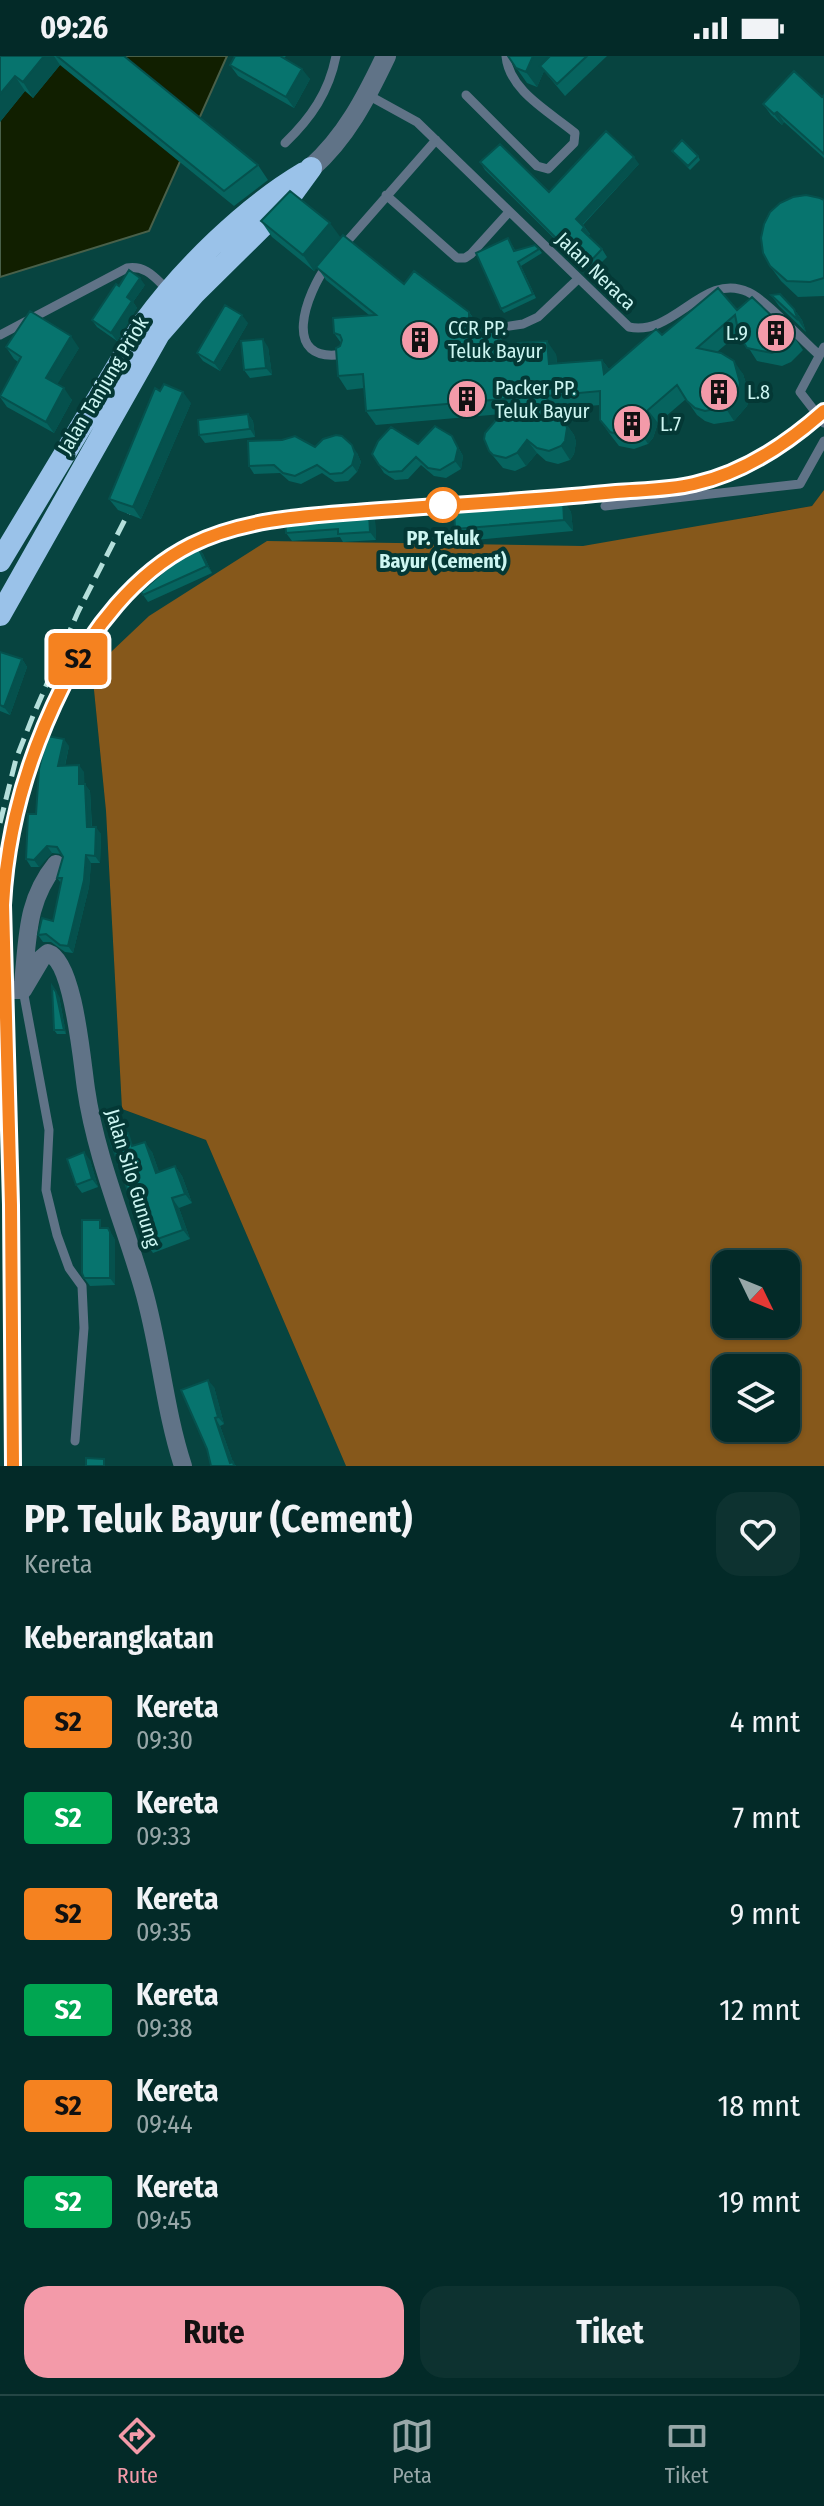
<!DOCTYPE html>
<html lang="id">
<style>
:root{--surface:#032a28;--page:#0d3230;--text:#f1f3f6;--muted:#97a7a8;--line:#244645;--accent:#f39aa9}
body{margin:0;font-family:"Fira Sans Condensed",sans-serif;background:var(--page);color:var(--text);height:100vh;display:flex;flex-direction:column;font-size:30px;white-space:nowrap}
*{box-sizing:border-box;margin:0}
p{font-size:26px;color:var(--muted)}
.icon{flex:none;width:44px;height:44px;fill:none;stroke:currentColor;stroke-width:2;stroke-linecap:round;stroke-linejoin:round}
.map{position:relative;height:1410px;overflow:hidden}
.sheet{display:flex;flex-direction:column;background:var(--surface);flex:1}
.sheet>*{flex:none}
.badge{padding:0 16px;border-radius:6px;font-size:28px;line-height:52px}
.needle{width:52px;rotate:133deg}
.controls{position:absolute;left:712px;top:1194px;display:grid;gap:16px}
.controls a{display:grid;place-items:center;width:88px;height:88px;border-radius:16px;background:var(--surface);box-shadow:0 2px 6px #0004,0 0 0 2px var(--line);font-size:40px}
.map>.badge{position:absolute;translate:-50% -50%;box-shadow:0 0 0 4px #fff}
h2{padding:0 24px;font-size:30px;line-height:72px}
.round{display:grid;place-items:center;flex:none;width:84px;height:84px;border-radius:24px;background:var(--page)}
.headline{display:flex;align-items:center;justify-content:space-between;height:136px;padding:0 24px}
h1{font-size:38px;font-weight:700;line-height:60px}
.primary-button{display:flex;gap:16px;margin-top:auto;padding:16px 24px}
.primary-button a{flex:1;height:92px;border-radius:24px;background:var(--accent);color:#111;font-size:32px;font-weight:700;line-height:92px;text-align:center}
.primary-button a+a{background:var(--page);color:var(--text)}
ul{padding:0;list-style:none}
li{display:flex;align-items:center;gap:24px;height:96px;padding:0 24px}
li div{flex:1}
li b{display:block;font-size:30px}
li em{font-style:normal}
li .badge{min-width:88px;font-weight:700;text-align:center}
.status{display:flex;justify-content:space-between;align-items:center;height:56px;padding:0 40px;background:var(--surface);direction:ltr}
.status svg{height:22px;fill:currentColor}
.tabs{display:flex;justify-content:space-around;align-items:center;height:112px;border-top:2px solid var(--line);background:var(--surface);font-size:22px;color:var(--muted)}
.tabs a{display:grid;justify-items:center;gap:4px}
.tabs .on{color:var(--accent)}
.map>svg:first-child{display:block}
</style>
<div class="status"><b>09:26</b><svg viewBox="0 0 49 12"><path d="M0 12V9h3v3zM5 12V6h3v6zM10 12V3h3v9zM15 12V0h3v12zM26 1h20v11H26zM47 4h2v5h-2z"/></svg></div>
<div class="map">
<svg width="824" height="1410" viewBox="0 0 824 1410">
<rect width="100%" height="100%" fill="#043835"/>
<path fill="#074440" d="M0 0H824V434L812 450 752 460 92 614 106 755 122 1053 206 1084 346 1410H0Z"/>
<path fill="#86581b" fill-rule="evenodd" d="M824 434V1410H346L206 1084 122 1053 106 755 92 614 149 560 267 485 583 490 812 450ZM726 1208H786V1268H726ZM726 1312H786V1372H726Z"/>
<path fill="#111f00" stroke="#496049" stroke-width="2" d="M0 0H227L149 175 0 221Z"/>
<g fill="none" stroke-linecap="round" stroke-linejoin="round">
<path stroke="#607387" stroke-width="9" d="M368 39 417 66 629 271C674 281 704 215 748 236 765 243 802 284 818 298
M466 39 537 110 548 113 574 87 575 77C550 56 509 35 506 0
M285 87C311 62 329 36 336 0
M386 139 457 202H465L471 198 509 156
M343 190 436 84
M328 208C306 237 279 309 344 298
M484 274 523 268 538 261 578 223
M0 279 127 212C146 209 155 222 168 234
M824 291 800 336 824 367
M605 450 800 428 824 385
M23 934 49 1074 46 1134 57 1179 69 1212 82 1230 84 1272 75 1385"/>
<path stroke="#607387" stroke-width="18" d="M23 927C28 881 26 845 56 808
M0 934H23
M23 934 42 902 48 897C74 905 82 1007 86 1033 96 1102 124 1166 143 1232 160 1290 164 1352 183 1410"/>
<path stroke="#607387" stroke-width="20" d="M311 112C346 81 366 42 386 0"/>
<path stroke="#9ac2e9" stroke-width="22" d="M0 505 143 268C183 213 245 152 304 117
M0 559 159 278 194 238 284 149 311 112"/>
<path stroke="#b4dfdb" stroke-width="5" stroke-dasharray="16 8" stroke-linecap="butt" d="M0 767 16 703 33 660 78 556 137 440
M13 1410 11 1149 3 849C7 771 29 700 63 630 91 574 135 517 191 489 243 463 306 460 362 455 447 449 531 445 616 437 641 434 669 434 694 428 743 417 786 388 824 355"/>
</g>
<path fill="#06645f" d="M0 0H124L258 109 268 124 234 150 60 9 33 42 25 35 0 66Z
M235 0H286L284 2 310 23 294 52 238 20 230 9Z
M508 0H607L565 40 544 15 537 31 527 27Z
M824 39V102L784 66 782 69 771 59 763 48 822 41Z
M672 95 698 100 700 104 690 114Z
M480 106 549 136 639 108 583 169 590 178 588 180 602 193 607 201 590 218 485 114Z
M824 144V240L798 241 781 225 770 210Z
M261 165 340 182 404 228 469 256 476 266 498 279 505 288 523 297 556 298 557 308 602 304 609 313 662 279 737 254 794 281 803 294 791 306 782 310 757 305 739 277 717 296 743 318 750 341 747 350 734 365 714 368 705 365 697 359 686 343 658 367 653 382 648 388 634 393 619 390 609 377 600 364V349L555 353 574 379 576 386 574 398 570 404 558 408 546 405 537 397 526 410 515 415 503 412 489 395 502 358 376 369 366 355 364 332 347 334 338 320 341 287 334 277 369 259 326 224 317 211 314 215 272 181Z
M508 182 515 194 539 193 542 197 521 210 536 242 504 257 501 253Z
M145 229 133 246 137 252 117 285 97 271 92 264Z
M771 239 794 253 802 264 806 276 779 250Z
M248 267 220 315 203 305 197 297Z
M6 291 79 292 57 328 72 344 54 377 7 351 0 341 18 306 14 303Z
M268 291 272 319 250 322 244 314Z
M191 347 141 463 118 454 109 443Z
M248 358 253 365 255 381 205 387 199 379Z
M452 380 463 400 461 413 446 422 434 420 421 409 408 423 395 424 384 417 379 409 418 388Z
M315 391 357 397 361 406 357 416 348 425 335 426 322 417 301 428 289 425 280 417 254 418 249 410Z
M563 444 571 456 573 475 464 485 455 473Z
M369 456 375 464 376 484 343 486 340 481 292 485 286 477Z
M198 491 203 498 212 517 148 546 141 536Z
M0 596 22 603 27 611 10 659 0 655Z
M69 690 65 710 84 716V728L90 735 92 771 101 778 100 807H91L89 831 73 897 65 896 51 886H43L38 879 53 865 61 827 57 822 63 801 61 798 52 797 39 811H31L26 803 36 758Z
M59 940 66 978H57L54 974Z
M135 1087V1089L152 1096 159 1116 175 1110 182 1120 192 1147 179 1152 190 1183 153 1197 146 1187Z
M90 1104 98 1131 82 1137 76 1129Z
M105 1172H108L115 1184V1229L90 1230 84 1222Z
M214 1331 224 1368 220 1370 233 1406 236 1410H211Z"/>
<path fill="#05514d" d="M44 0H54L60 9 33 42 23 26Z
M533 0H551L540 10 544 15 537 31 526 16Z
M302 13 310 23 294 52 286 41Z
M15 20 25 35 0 66V38Z
M777 56 784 66 782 69 774 58Z
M634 101 639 108 581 170 576 163Z
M330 167 341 182 314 215 303 199Z
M584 171 590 178 587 181 582 174Z
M140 222 145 229 133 246 137 252 117 285 111 277 127 241Z
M794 253 802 264 806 276 798 264Z
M469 256 478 270 469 266Z
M242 259 248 267 220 315 214 307Z
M498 279 508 292 499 289Z
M71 280 79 292 54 334 46 322Z
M263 283 268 291 272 319 266 312Z
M547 285 556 298 558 322 549 308Z
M602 304 612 317 604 318Z
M734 305 743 318 750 341 747 350 734 365 725 351Z
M64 332 72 344 54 377 46 366Z
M183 336 191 347 141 463 133 451Z
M648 354 658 367 653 382 648 388 639 374Z
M248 358 253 365 255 381 250 373Z
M565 366 574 379 576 386 574 398 570 404 561 390Z
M452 380 463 400 461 413 455 405Z
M527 384 537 397 526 410 517 397Z
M352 389 357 397 361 406 357 416 352 409Z
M563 444 571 456 573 475 564 464Z
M369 456 375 464 376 484 370 476Z
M198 491 203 498 212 517 207 510Z
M22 603 27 611 10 659 4 651Z
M64 683 69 690 63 717 58 710Z
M79 709 84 716 85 735 79 728Z
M85 728 90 735 92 778 87 771Z
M96 771 101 778 100 807 95 800Z
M47 790 52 797 39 811 34 804Z
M86 799 91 807 89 831 73 897 68 890Z
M56 936 59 940 66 978 64 974Z
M145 1086 152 1096 163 1127 156 1117Z
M84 1096 90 1104 98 1131 92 1123Z
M175 1110 182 1120 192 1147 185 1138Z
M172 1142 179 1152 190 1183 183 1174Z
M108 1172 115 1184V1229L110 1222Z
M208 1324 214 1331 224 1368 218 1361Z
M215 1362 220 1370 233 1406 236 1410H233L230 1407Z"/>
<path fill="#07746e" stroke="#05514d" stroke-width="2" d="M0 0H44L23 26 15 20 0 38Z
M57 0H124L258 109 224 135Z
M235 0H280L302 13 286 41 230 9Z
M508 0H533L526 16 516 12Z
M550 0H587L557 28 540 10Z
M794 15 822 41 824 39V98L777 56 774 58 763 48Z
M606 75 634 101 576 163 584 171 582 174 602 193 585 211 480 106 500 88 549 136Z
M682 84 698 100 688 110 672 95Z
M290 135 330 167 303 199 261 165Z
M806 139 820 142 824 144V222L810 226 787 225 770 210 763 197 761 182 764 168 770 156 780 147 793 141Z
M343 179 404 228 414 215 469 256V266L483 267 498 279 499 289 511 288 523 297 518 287 547 285 549 308 602 304 604 318 656 273 662 279 718 232 737 254 752 241 794 281 782 293 772 297 747 292 739 279 735 259 697 292 721 297 734 305 740 327 738 337 725 351 705 355 695 352 687 345 677 329 648 354 644 368 639 374 624 380 610 376 600 364V335L545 340 565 366 567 372 565 385 561 390 549 395 537 392 527 384 517 397 506 402 493 399 489 395 484 383 485 377 515 342 366 355 363 318 338 320 336 292 340 290 342 284 340 279 334 277 333 262 376 259 316 211Z
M508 182 514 195 535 189 539 193 518 206 533 238 501 253 476 197Z
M129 214 140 222 127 241 132 245 111 277 92 264 116 228 119 230Z
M780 238 794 253 798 264 771 239Z
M225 249 242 259 214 307 197 297Z
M30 255 71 280 46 322 64 332 46 366 0 340 21 301 6 291Z
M263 283 266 312 244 314 241 285Z
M164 328 183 336 133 451 109 443 155 332 160 335Z
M248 358 250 373 199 379 198 364Z
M435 370 452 380 458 392 455 405 440 414 428 412 416 401 402 415 389 416 379 409 372 398 378 385 391 371 418 388Z
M336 379 342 380 352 389 355 398 352 409 342 417 330 418 317 409 295 420 283 417 274 409 249 410 248 385 282 384 295 380 315 391 323 383Z
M563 444 564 464 455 473 454 453Z
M369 456 370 476 338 478V473L286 477 285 463Z
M198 491 207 510 143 539 141 536 171 509 169 504Z
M0 596 22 603 4 651 0 649Z
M47 680 64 683 58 710 79 709V728H85L87 771H96L95 800 86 799 84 824 68 890 60 889 46 878 38 879 42 862 53 865 62 822H57L63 801 57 791 47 790 34 804 26 803 28 758H36L39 713Z
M52 930 56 936 64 974H54Z
M128 1077 132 1090 145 1086 156 1117 175 1110 185 1138 172 1142 183 1174 146 1187 110 1084Z
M84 1096 92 1123 76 1129 67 1103Z
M82 1164H100V1172H108L110 1176V1222H84L82 1217Z
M208 1324 218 1361 215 1362 230 1407 233 1406 234 1410H211L207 1393 181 1334Z
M86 1402 104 1403V1410H86Z"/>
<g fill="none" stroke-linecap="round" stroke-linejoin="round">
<g stroke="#fff" stroke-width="18">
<path id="line" d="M13 1410 11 1149 3 849C7 771 28 700 63 630 91 574 135 517 191 489 241 464 302 460 356 456 443 449 529 445 616 436 641 434 669 434 694 428 743 417 787 388 824 355"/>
</g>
<use href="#line" stroke="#f58220" stroke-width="12"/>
</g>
<defs>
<g id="building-disc" transform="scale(2)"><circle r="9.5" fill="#f39aa9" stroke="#043835"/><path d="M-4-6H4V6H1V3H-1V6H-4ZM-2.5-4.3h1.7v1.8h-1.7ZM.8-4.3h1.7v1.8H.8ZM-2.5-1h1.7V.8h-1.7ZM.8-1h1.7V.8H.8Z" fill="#111"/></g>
</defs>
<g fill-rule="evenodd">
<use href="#building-disc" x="776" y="277"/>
<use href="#building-disc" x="420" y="284"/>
<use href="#building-disc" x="719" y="336"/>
<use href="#building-disc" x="467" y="343"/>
<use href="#building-disc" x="632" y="368"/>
</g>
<circle fill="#fff" stroke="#f58220" stroke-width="4" cx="443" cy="449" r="16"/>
<g text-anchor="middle" stroke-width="8" stroke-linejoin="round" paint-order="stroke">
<g font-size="20" fill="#cdf6f2" stroke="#043835">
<text transform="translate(596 215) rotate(44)" y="7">Jalan Neraca</text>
<text transform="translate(103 329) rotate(-59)" y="7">Jalan Tanjung Priok</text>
<text transform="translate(133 1122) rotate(73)" y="7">Jalan Silo Gunung</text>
</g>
<g font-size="20" fill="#cdf6f2" stroke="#043835" text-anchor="start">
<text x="448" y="279">CCR PP.<tspan x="448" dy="23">Teluk Bayur</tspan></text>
<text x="748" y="284" text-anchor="end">L.9</text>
<text x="495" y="339">Packer PP.<tspan x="495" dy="23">Teluk Bayur</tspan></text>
<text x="747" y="343">L.8</text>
<text x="660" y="375">L.7</text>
</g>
<g font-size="20" font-weight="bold" fill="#cdf6f2" stroke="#043835">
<text x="443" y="489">PP. Teluk<tspan x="443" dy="23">Bayur (Cement)</tspan></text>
</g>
</g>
</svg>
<div class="controls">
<a><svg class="needle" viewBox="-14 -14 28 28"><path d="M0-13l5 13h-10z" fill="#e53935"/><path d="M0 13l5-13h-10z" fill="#97a7a8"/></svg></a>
<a><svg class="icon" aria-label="layers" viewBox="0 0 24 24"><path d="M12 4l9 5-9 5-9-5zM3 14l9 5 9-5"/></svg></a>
</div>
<b class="badge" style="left:78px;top:603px;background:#f58220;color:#111">S2</b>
</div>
<section class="sheet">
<div class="headline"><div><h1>PP. Teluk Bayur (Cement)</h1><p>Kereta</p></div><a class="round"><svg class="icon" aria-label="heart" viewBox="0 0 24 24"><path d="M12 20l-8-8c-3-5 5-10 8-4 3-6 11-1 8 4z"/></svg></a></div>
<h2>Keberangkatan</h2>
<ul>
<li><span class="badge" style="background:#f58220;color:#111">S2</span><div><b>Kereta</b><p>09:30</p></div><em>4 mnt</em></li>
<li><span class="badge" style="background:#00a651;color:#fff">S2</span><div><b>Kereta</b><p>09:33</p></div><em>7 mnt</em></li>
<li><span class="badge" style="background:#f58220;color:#111">S2</span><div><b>Kereta</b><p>09:35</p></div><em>9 mnt</em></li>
<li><span class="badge" style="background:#00a651;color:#fff">S2</span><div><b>Kereta</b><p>09:38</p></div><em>12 mnt</em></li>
<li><span class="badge" style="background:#f58220;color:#111">S2</span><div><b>Kereta</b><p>09:44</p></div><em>18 mnt</em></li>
<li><span class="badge" style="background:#00a651;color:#fff">S2</span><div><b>Kereta</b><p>09:45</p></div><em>19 mnt</em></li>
</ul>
<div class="primary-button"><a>Rute</a><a>Tiket</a></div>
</section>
<nav class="tabs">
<a class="on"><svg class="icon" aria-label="directions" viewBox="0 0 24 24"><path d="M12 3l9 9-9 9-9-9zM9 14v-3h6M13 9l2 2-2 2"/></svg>Rute</a>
<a><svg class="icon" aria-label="map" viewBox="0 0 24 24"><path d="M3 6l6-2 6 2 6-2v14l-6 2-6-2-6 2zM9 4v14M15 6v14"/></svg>Peta</a>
<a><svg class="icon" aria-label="tickets" viewBox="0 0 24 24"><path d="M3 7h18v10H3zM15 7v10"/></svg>Tiket</a>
</nav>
